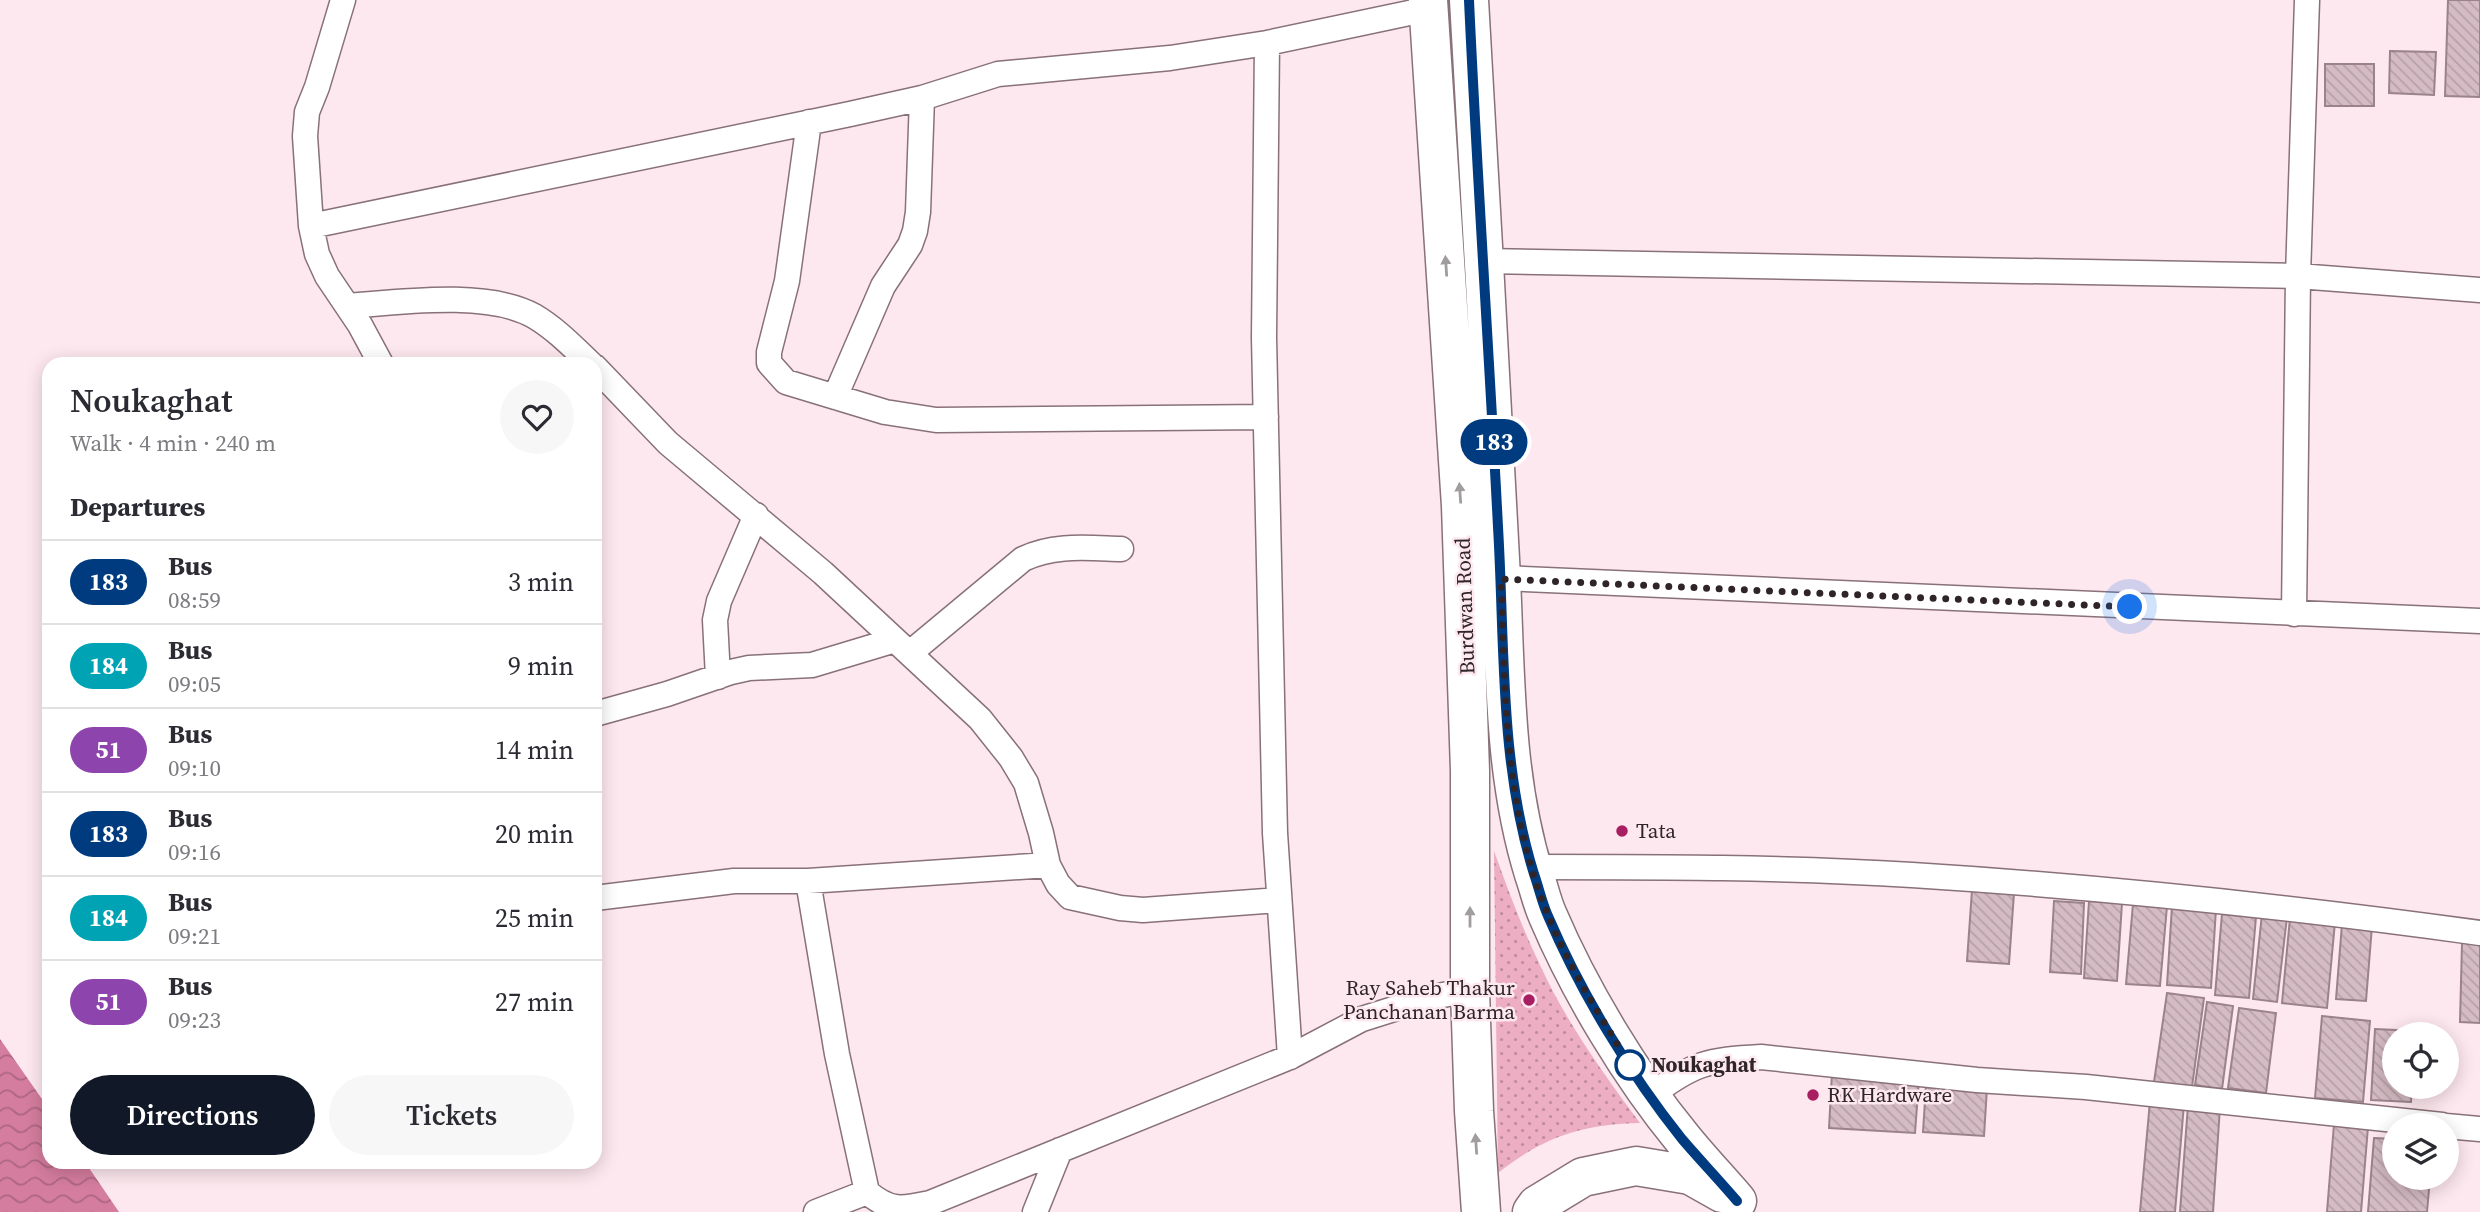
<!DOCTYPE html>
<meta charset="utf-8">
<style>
:root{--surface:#fff;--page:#f7f7f7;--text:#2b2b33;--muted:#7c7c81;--line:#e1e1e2;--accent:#111827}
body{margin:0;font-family:"Source Serif 4",serif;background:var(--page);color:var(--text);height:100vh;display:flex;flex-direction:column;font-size:26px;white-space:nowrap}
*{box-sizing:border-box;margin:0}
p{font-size:23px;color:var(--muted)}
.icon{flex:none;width:38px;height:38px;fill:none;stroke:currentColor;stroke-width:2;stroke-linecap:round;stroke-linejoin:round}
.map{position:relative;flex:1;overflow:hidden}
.details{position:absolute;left:42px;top:357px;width:560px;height:812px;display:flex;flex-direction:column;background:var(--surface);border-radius:21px;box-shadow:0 4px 18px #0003}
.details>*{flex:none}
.badge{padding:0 14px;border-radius:23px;font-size:24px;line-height:46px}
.fabs{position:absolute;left:2382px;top:1022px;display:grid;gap:14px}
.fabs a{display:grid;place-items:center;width:77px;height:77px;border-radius:50%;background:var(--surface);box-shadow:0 4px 18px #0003;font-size:35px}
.you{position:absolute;width:35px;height:35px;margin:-18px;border:5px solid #fff;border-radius:50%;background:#1a73e8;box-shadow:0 0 0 10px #1a73e833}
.map>.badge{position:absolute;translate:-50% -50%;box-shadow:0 0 0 4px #fff}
h2{padding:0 28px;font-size:26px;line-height:63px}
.round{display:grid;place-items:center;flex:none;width:74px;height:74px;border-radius:37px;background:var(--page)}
.summary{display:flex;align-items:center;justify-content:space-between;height:119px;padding:0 28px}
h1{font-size:33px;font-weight:600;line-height:52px}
.action{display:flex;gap:14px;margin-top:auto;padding:14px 28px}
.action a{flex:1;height:80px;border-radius:42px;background:var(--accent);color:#fff;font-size:28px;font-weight:600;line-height:80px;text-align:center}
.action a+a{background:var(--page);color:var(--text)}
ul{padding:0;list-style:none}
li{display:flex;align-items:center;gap:21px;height:84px;padding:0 28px;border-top:2px solid var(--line)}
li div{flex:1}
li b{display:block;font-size:26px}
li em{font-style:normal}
li .badge{min-width:77px;font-weight:700;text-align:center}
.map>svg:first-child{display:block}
</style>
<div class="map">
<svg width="2480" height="1212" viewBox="0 0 2480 1212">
<defs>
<pattern id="garden-dots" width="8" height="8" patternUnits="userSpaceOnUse" patternTransform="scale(1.75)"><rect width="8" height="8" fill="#edadc3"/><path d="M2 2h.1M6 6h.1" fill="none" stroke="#c08d9e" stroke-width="1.8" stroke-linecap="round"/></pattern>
<pattern id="water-waves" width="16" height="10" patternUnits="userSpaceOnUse" patternTransform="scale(1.75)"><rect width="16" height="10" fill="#d57d9e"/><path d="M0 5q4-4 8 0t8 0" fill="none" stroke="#ad6681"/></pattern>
<pattern id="building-back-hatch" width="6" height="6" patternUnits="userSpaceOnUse" patternTransform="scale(1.75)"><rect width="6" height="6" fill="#d5bbc3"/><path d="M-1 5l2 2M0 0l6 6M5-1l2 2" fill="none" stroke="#b7a1a8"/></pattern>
</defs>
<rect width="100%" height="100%" fill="#fee8ef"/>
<path fill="url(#garden-dots)" d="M1494 851C1508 890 1522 928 1540 965 1566 1022 1603 1073 1640 1123 1583 1124 1543 1137 1498 1173Z"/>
<path fill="url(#water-waves)" d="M0 1039 49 1109V1162H85L119 1212H0Z"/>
<path fill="url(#building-back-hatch)" stroke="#9b838b" stroke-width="2" d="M2448 0H2480V97L2445 96Z
M2390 51 2436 52 2434 95 2389 93Z
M2325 64H2374V106H2325Z
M1972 890 2014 893 2009 964 1967 961Z
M2054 901 2084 903 2081 974 2050 972Z
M2089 901 2122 903 2117 981 2084 978Z
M2133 904 2167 906 2160 986 2126 984Z
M2172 906 2216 909 2211 988 2167 985Z
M2222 914 2256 917 2249 998 2215 995Z
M2262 914 2287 917 2277 1002 2253 999Z
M2290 918 2335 922 2327 1008 2282 1003Z
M2342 924 2372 926 2366 1001 2336 999Z
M2462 943H2480V1023L2460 1022Z
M2167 993 2204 998 2192 1087 2154 1082Z
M2207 1002 2233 1006 2222 1089 2195 1085Z
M2239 1008 2276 1013 2266 1093 2228 1088Z
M2322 1016 2370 1021 2363 1102 2315 1098Z
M2375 1029 2416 1031 2415 1034H2394V1087H2412L2411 1102 2371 1100Z
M1832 1073 1919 1079 1915 1133 1829 1128Z
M1926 1085 1987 1088 1984 1136 1923 1132Z
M2150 1101 2184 1104 2175 1212H2140Z
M2188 1105 2220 1107 2213 1212H2180Z
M2334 1124 2368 1127 2361 1212H2327Z
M2374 1138 2394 1139V1178H2430L2427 1212H2368Z"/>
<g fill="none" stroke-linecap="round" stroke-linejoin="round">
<g stroke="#887178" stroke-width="27">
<path id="minor" d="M343 0 317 87 307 112 305 136 311 226 317 254 327 276 360 325 381 364
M1267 43 1264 338 1275 833 1290 1057
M809 122 787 281 769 352V363L786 382 885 412 936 420 1266 417
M311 226 850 114 922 98 998 74 1170 58 1267 43 1428 9
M1483 261 2298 276 2480 290
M348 306C400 302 488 290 534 316 556 329 573 347 591 364
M595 367 668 443 823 573 980 719 1011 758 1026 783 1041 833 1048 865 1058 884 1070 897 1120 908 1143 910 1279 900
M835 397 883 286 910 245 915 231 918 212 922 98
M1501 578 2480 621
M2294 614 2298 276 2307 0
M910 653 1023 559C1054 544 1087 548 1121 549
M718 677 715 620 719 601 756 515
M595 714 667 694 731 672 749 668 812 665 895 640
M1532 867C1659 867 1786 867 1912 875 2103 887 2291 907 2480 933
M808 881 837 1054 867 1192C891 1212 902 1209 930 1203L1290 1057 1362 1019 1432 997 1470 990
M595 898 734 881H808L1048 865
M1650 1096C1693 1063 1707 1060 1761 1057L1977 1080 2086 1087 2442 1125
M2446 1126 2480 1129
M816 1212 867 1192
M1035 1212 1060 1150"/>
</g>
<g stroke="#887178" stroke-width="41">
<path id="primary" d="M1428 0 1461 506 1470 771V990L1474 1111 1481 1212
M1469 0C1480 186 1490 373 1500 559 1506 665 1502 771 1534 874 1539 888 1542 903 1548 916 1580 991 1631 1076 1683 1139 1700 1160 1719 1180 1737 1201
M1532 1212 1537 1205 1583 1177 1636 1166 1690 1175 1722 1193"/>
</g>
<use href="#minor" stroke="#fff" stroke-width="24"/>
<use href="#primary" stroke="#fff" stroke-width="38"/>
</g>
<defs><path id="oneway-solid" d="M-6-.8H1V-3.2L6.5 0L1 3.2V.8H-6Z" transform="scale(1.75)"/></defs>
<g fill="#a19d9e">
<use href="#oneway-solid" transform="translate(1446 266) rotate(-94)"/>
<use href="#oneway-solid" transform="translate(1460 493) rotate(-94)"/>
<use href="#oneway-solid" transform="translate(1470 917) rotate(-90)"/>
<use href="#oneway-solid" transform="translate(1476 1144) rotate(-94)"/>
</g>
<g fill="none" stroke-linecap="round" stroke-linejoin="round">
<g stroke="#fff" stroke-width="16">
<path id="line" d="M1469 0C1477 176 1489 351 1498 527 1505 643 1499 762 1534 874 1539 888 1542 903 1548 916 1581 993 1630 1074 1682 1139 1700 1160 1719 1180 1737 1201"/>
</g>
<use href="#line" stroke="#003b80" stroke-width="10"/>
<path stroke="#2f2528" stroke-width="7" stroke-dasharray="0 12.6" d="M1630 1065C1601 1017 1569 968 1548 915 1504 810 1505 691 1501 579L2130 607"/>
</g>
<g fill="#a81e62" stroke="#fee8ef" stroke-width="2.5">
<circle cx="1622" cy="831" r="7"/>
<circle cx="1529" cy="1000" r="7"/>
<circle cx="1813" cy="1095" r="7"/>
</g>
<circle fill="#fff" stroke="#003b80" stroke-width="3.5" cx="1630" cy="1065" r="14"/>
<g text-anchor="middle" stroke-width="5" stroke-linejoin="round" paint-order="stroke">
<g font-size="21" fill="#2f2528" stroke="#fee8ef">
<text transform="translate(1465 606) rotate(-92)" y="7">Burdwan Road</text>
</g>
<g font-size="21" fill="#2f2528" stroke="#fee8ef" text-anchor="start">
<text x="1636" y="838">Tata</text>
<text x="1515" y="995" text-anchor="end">Ray Saheb Thakur<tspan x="1515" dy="24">Panchanan Barma</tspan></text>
<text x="1827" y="1102">RK Hardware</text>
</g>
<g font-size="21" font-weight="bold" fill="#2f2528" stroke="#fee8ef" text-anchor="start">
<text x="1651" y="1072">Noukaghat</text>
</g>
</g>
</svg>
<div class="fabs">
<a><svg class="icon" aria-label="locate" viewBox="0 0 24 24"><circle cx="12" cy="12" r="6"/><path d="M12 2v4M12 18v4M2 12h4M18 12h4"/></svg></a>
<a><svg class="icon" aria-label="layers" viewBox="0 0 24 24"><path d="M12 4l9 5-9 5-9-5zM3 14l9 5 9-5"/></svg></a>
</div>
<div class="you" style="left:2130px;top:607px"></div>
<b class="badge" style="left:1494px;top:442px;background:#003b80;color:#fff">183</b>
<section class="details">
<div class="summary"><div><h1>Noukaghat</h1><p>Walk · 4 min · 240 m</p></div><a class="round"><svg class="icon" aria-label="heart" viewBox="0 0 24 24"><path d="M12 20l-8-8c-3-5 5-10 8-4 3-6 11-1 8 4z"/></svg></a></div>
<h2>Departures</h2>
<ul>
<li><span class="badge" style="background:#003b80;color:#fff">183</span><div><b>Bus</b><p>08:59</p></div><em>3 min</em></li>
<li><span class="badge" style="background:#00a3b4;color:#fff">184</span><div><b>Bus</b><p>09:05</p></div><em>9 min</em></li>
<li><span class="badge" style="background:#8e44ad;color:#fff">51</span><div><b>Bus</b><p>09:10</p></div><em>14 min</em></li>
<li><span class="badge" style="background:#003b80;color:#fff">183</span><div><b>Bus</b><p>09:16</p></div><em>20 min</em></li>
<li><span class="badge" style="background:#00a3b4;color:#fff">184</span><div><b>Bus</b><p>09:21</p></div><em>25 min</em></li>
<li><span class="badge" style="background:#8e44ad;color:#fff">51</span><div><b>Bus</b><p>09:23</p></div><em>27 min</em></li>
</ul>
<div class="action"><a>Directions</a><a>Tickets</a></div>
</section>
</div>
